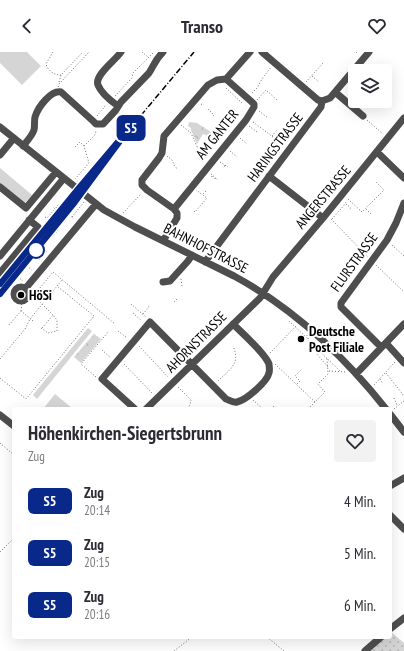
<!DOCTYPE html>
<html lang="de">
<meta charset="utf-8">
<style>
:root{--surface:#fff;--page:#f2f2f3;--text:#2b2b33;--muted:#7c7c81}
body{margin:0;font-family:"PT Sans Narrow",sans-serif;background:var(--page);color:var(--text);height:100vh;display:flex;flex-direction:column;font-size:15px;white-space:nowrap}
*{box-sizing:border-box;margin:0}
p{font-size:13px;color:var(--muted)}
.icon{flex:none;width:22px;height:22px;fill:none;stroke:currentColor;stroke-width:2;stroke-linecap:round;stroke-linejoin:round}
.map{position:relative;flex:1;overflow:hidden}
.details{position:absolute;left:12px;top:355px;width:380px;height:232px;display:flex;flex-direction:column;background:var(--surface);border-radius:4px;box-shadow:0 4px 16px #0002}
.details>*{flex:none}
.badge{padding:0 8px;border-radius:6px;font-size:14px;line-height:26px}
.controls{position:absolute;left:348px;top:12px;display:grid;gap:8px}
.controls a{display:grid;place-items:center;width:44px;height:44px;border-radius:4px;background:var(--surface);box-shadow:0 4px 16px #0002;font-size:20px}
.map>.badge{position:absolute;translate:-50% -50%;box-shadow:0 0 0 2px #fff}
.round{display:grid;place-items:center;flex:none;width:42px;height:42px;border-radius:4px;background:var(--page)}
.headline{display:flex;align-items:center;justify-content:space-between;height:68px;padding:0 16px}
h1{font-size:19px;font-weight:600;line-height:30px}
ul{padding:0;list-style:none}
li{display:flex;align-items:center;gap:12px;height:52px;padding:0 16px}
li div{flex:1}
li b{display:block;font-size:15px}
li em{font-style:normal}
li .badge{min-width:44px;font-weight:700;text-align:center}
header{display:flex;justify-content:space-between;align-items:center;height:52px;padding:0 16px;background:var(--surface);font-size:18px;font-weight:600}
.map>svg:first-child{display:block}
</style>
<header><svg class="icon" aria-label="back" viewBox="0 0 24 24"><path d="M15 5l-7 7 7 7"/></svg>Transo<svg class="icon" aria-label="heart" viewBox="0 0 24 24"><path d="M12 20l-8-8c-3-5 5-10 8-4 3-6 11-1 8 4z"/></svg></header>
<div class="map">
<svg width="404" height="599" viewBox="0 0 404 599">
<defs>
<pattern id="park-crowns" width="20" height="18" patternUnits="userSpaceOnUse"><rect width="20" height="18" fill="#d5d5d5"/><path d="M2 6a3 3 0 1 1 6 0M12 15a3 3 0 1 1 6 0" fill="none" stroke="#b5b5b5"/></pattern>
<pattern id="garden-dots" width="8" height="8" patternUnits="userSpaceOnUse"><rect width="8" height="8" fill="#d5d5d5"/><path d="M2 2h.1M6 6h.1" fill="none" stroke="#b5b5b5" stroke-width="1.8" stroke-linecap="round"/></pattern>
</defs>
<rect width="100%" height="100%" fill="#fff"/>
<path fill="#d5d5d5" d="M0 0H27L41 14 22 33 0 11Z
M0 116 32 143 24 152 0 132Z
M88 276 92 279 37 347 33 343Z
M55 342 73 357H43Z"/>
<path fill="url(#park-crowns)" d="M189 70 197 71 211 80 208 84 203 82 197 92 191 78V76L188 74Z
M94 282 101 287 81 311 74 305Z"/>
<path fill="url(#garden-dots)" d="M390 579 404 591V599H369L384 585H390Z"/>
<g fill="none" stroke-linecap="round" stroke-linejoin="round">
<path stroke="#707070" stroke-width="1" stroke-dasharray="1 2" stroke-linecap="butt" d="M53 0 46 12C48 19 54 23 61 23
M142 0 148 5
M356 0 358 2
M312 24 319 30
M59 30 61 23 83 0
M306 30 323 11
M58 35 59 32 89 0
M226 36 242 51
M252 41 257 36 262 27 271 15
M115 44 132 26 133 21 154 0
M257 48 266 38 277 48 276 49
M201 52 204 53
M208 57 214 63 213 64
M259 59 268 66
M97 64 106 53
M367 68 383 82
M253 70 273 85
M181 73 191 81 199 99 206 106
M249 74 257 80
M272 84 277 78
M240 86 247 92
M277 88 282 82
M84 94 95 83 96 79
M75 95 80 90 84 94 89 111 75 127
M230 99 237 105
M167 104 172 108 175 115 178 117
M220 110 228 115
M224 114H225
M211 122 218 128
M212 124V125
M215 126V127
M203 142 207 138
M348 147 362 160 384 138 375 129
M346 152 351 156 349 158
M366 157 371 162
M194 159 195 160 207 146 196 138
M123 161 141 142
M45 165 47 166 55 157 53 155
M72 165 84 150
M331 167 368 205
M332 167 346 151 345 150
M44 174 57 159 55 157 59 152
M392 193 404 204
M42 196 47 200
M35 204 40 208
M376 213 404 240
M27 214 32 218
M18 225 23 229
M181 227 182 234
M33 237 35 245 53 263
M28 244 35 242 53 220 115 272
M0 246 51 184 52 185 59 177 57 176 68 162 74 167
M174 250 177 247
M131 252 146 265
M21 259 22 250
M133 261 142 269
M143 262 149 255 148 253
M216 268H222L225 271
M289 269 308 287
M9 273 21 259 33 269
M41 276 48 281 57 279V268L53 263 42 276
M118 279 127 286
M307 283 309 289 340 319
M139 294 168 325
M317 297 316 301 328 315
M102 298 111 306
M270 301 296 274
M0 307 25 277 30 267 62 228
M124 312 152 341
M275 312 315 350
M329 319 346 320
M386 321 404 344
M96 325 81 312 109 279
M0 326 26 347 94 264 57 234
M380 327 383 332
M218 329C230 317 241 312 233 294
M319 331 328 322 327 306
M297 332 300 329 295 324 302 317
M374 333 395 310
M178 335 191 348 190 353 187 357
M394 346 397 353
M253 348 263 357
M271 357 274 354
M308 357 325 340 317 331
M394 357 404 349
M0 391 14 403
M390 396 392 398
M0 500 14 486
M267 585 284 599
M174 599 192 585"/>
<path stroke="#4e4e4e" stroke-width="7" d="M262 0 318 48 322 49
M335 40 363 64
M322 49 330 46 369 0
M118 54C111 49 101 41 98 33 94 23 116 8 121 0
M0 75 104 158 135 175 234 224C293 256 344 304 386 357
M23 94C27 89 32 84 34 78 35 74 34 69 35 65 38 55 51 38 61 40L93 69 96 72H103L116 58 121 50 149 21C154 13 155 8 163 0
M377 100 404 126
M0 103 14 86
M269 124 323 166
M0 135 26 156 56 120
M174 157 246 68 254 55V52L226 27
M163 189 177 166V161L174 157 147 138 142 133V128L159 106 162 101 164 84 208 33 217 28 226 27 250 0
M0 204 64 126
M205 210 321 55 322 49
M0 221 38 175 29 168
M163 230 170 229 188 209 192 203
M14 242a7 7 0 1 1 14 0a7 7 0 1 1-14 0Z
M25 237 96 152
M386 291 404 311
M381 295 341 255V251L387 188 396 171 404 151
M356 322 404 272
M135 357 102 327 150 270 226 347C229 348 233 351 237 350 246 348 267 330 269 321 270 318 269 314 269 312 265 301 242 281 233 272
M146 357 260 246 273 225 323 166 404 66
M390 362 404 380
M0 363 14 374
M390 434 404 426
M390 463 404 477
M390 577 404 566
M365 599 381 585"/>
<path stroke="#000" stroke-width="1.5" stroke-dasharray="6 2 1 2" stroke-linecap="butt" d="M0 232 194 0
M0 242 87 135"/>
</g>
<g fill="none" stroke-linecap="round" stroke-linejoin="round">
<g stroke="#fff" stroke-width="9">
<path id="line" d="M0 232 78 137 133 72 112 100 75 150 0 242"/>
</g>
<use href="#line" stroke="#08298a" stroke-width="6"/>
</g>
<circle fill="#fff" stroke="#08298a" stroke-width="2" cx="36" cy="198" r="8"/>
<g fill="#000" stroke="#fff" stroke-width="1.5">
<circle cx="21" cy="243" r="4"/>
<circle cx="301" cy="287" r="4"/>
</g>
<g text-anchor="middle" stroke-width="4" stroke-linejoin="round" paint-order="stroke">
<g font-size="14" fill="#000" stroke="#fff">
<text transform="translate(217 82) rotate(-51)" y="5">AM GANTER</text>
<text transform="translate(275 95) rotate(-53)" y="5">HARINGSTRASSE</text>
<text transform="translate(323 145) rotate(-50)" y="5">ANGERSTRASSE</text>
<text transform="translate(206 196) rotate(27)" y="5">BAHNHOFSTRASSE</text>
<text transform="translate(354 210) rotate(-54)" y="5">FLURSTRASSE</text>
<text transform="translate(196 290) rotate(-45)" y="5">AHORNSTRASSE</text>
</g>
<g font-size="14" font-weight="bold" fill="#000" stroke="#fff" text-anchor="start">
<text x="29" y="248">HöSi</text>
<text x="309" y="284">Deutsche<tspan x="309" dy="16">Post Filiale</tspan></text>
</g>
</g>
</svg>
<div class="controls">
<a><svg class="icon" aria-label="layers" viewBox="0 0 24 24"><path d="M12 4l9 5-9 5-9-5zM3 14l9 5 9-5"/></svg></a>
</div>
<b class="badge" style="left:131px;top:76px;background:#08298a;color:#fff">S5</b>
<section class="details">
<div class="headline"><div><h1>Höhenkirchen-Siegertsbrunn</h1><p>Zug</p></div><a class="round"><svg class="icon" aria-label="heart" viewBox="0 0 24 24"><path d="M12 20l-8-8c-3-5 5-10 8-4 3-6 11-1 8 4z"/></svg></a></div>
<ul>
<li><span class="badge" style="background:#08298a;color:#fff">S5</span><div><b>Zug</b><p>20:14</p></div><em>4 Min.</em></li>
<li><span class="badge" style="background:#08298a;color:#fff">S5</span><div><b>Zug</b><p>20:15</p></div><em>5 Min.</em></li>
<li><span class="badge" style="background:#08298a;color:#fff">S5</span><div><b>Zug</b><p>20:16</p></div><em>6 Min.</em></li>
</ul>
</section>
</div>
